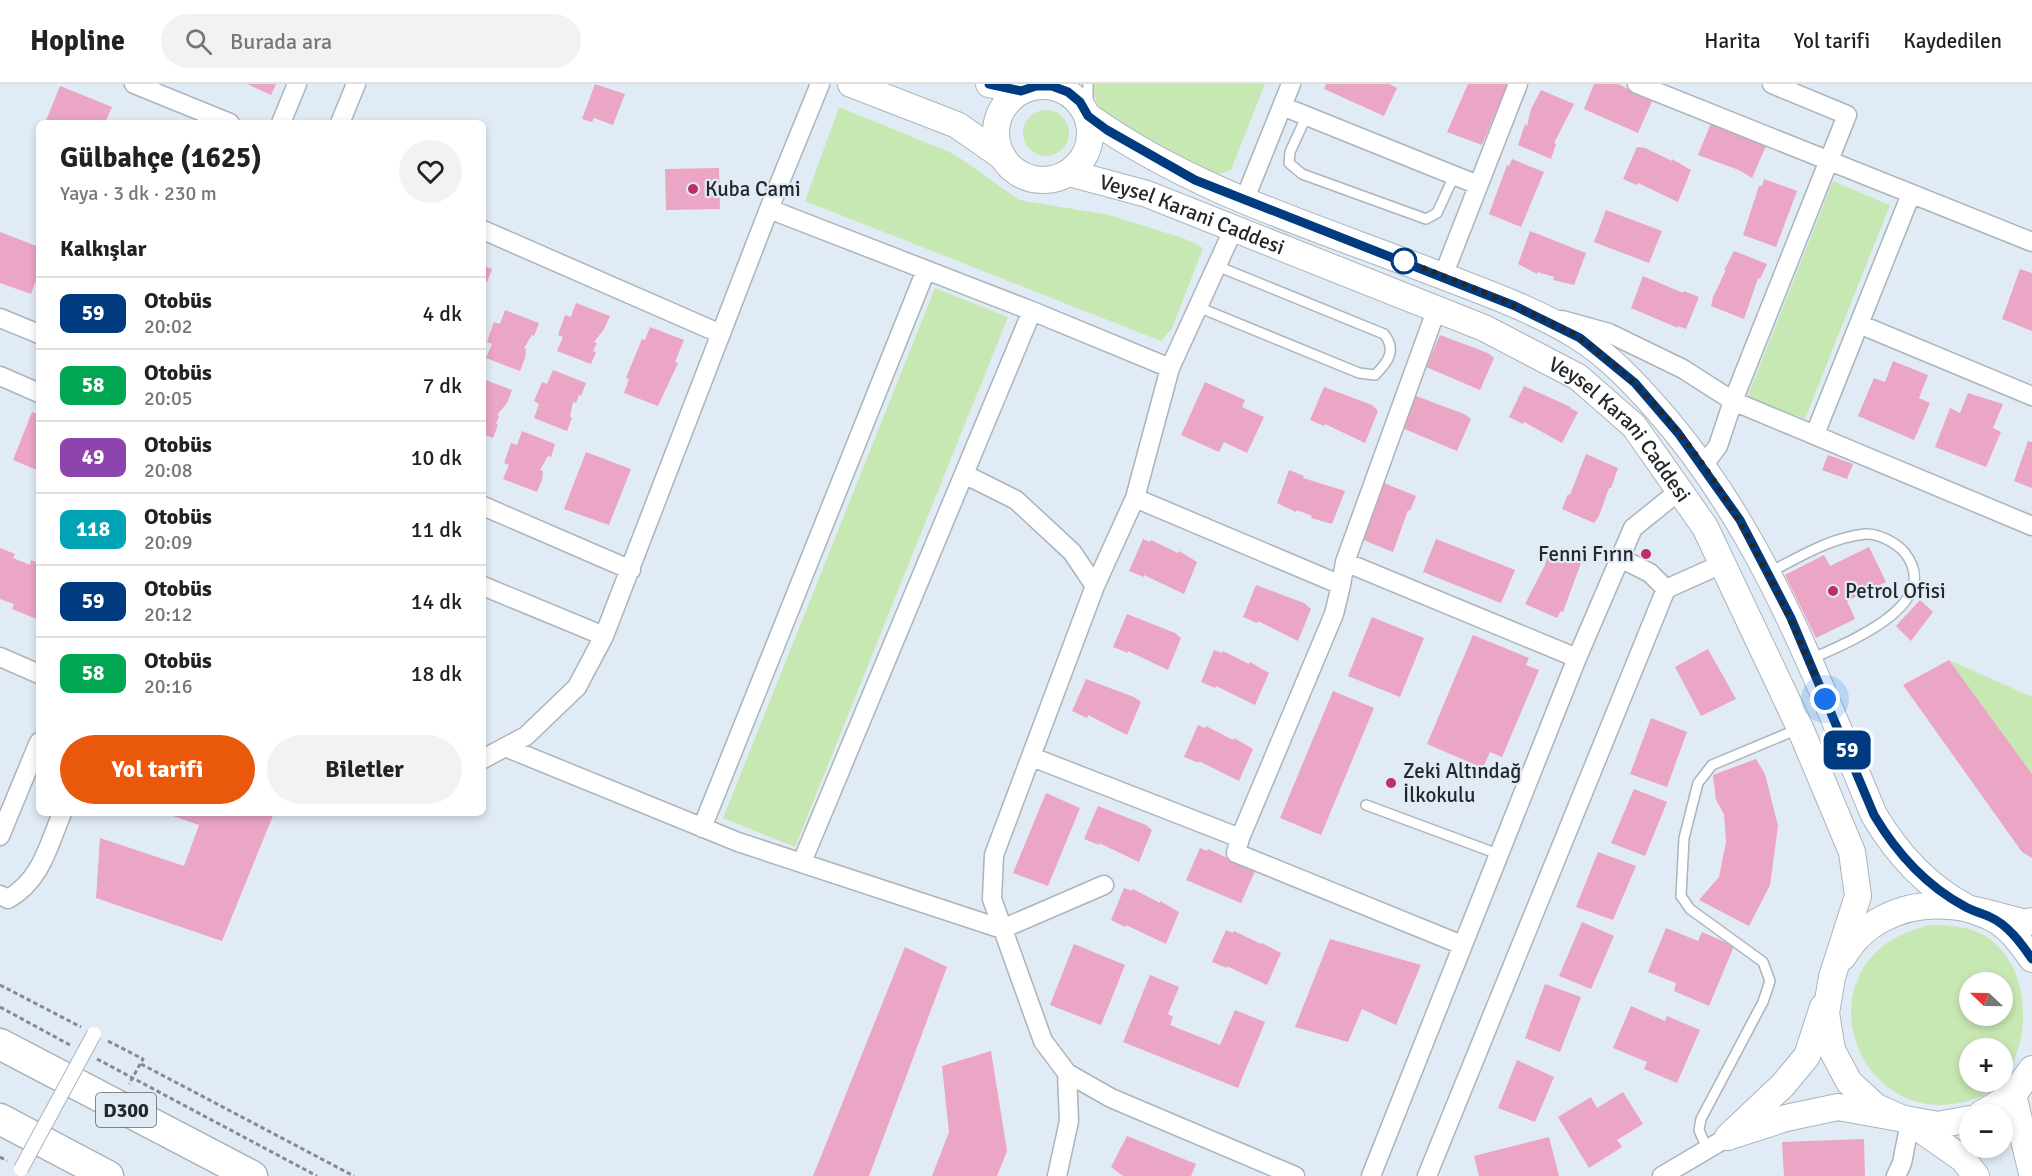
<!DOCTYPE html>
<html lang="tr">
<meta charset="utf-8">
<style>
:root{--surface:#fff;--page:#f2f2f2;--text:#222;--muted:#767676;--line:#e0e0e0;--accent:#ea580c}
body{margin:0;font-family:Signika,sans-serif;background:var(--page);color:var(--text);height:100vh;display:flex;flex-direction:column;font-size:22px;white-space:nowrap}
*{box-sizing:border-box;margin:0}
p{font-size:20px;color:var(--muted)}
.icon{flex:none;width:33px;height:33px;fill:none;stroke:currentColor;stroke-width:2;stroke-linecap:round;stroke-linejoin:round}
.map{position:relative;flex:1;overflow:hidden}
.drawer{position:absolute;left:36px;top:36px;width:450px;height:696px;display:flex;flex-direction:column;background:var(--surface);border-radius:9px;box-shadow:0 3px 9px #0003}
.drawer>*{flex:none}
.badge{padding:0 12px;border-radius:9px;font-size:21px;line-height:39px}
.needle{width:39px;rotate:292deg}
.fabs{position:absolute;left:1959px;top:888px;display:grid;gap:12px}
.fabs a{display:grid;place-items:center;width:54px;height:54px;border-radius:50%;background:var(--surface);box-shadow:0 3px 9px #0003;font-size:30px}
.you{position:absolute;width:30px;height:30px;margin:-15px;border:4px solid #fff;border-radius:50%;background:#1a73e8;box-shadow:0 0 0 9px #1a73e833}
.map>.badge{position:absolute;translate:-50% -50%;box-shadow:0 0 0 3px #fff}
h2{padding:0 24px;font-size:22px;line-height:54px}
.round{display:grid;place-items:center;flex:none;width:63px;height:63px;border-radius:32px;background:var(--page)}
.headline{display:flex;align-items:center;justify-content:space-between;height:102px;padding:0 24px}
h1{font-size:28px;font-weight:700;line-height:45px}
.cta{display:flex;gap:12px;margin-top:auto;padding:12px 24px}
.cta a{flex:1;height:69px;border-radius:36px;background:var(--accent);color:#fff;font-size:24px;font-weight:700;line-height:69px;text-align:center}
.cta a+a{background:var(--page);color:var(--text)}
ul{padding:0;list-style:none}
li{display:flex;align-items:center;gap:18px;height:72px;padding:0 24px;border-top:2px solid var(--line)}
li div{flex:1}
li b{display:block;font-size:22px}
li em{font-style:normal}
li .badge{min-width:66px;font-weight:700;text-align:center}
header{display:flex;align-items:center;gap:36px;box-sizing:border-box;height:84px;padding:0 30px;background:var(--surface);border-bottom:2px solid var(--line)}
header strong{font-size:28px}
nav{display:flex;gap:33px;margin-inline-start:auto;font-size:21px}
.search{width:420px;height:54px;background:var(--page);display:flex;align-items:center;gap:15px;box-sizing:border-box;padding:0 21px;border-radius:33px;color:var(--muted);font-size:22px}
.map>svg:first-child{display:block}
</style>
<header>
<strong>Hopline</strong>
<div class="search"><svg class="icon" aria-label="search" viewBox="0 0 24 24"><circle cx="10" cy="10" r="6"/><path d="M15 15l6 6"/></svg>Burada ara</div>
<nav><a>Harita</a><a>Yol tarifi</a><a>Kaydedilen</a></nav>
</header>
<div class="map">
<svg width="2032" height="1092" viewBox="0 0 2032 1092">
<rect width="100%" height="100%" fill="#e1ebf5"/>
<path fill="#c8e8b3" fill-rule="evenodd" d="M1093 0H1265L1231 86 1219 90 1162 69 1110 37 1096 18Z
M839 23 954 70 1019 116 1109 131 1183 154 1203 164 1172 245 1161 257 805 117Z
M1023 49a23 23 0 1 1 46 0a23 23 0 1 1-46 0Z
M1833 97 1890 121 1805 335 1747 314Z
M935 204 1008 233 795 763 723 734Z
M1949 576 2032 613V690Z
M1929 841C1949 841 1969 842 1987 853 2032 885 2032 955 2003 997L2002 964H1970V998H2002C1989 1011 1971 1018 1953 1020 1871 1032 1817 928 1876 868 1891 853 1909 847 1929 841ZM1970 898H2002V932H1970Z"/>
<path fill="#eba5c5" d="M247 0H276L271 11Z
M595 0 625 10 613 41 594 34 592 38 582 35Z
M1326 0H1389L1397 4 1384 32 1324 5Z
M1468 0H1508L1482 61 1447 48Z
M1594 0H1618L1652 17 1638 49 1584 25Z
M60 2 112 23 105 39H45Z
M1541 6 1574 20 1554 59 1556 60 1551 75 1518 61 1525 40 1527 42 1531 25Z
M1711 39 1746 54 1747 52 1766 62 1752 94 1739 86 1698 71Z
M1637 63 1645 64 1672 77V75L1691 86 1678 118 1638 99 1637 101 1623 95Z
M1512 75 1544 88 1521 143 1489 130 1507 81 1509 82Z
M719 84 720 125 666 126 665 85Z
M1764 95 1797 107 1776 163 1743 151 1759 102H1762Z
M1606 126 1662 147 1649 179 1594 158Z
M1530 147 1586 169 1574 201 1553 196 1554 193 1538 188 1537 190 1518 180Z
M0 148 39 163V188L31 210 0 199Z
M1734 167 1767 180 1760 195 1758 194 1744 235 1711 222 1713 213 1726 186H1724Z
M483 182 492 185 487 198 483 196Z
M2020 185 2032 189V247L2002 235Z
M1643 192 1683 209 1684 207 1699 213 1686 245 1678 242V244L1631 224Z
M576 219 610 232 604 245 594 258 597 259 593 267 596 268 591 280 557 267 563 253 558 251 565 231 571 233Z
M505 226 539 239 534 252 532 251 524 264 526 265 525 274 520 287 486 274 492 260 487 258 494 238 500 240Z
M650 243 684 256 675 278 678 279 658 322 624 309 629 295 626 294 642 255 645 256Z
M1440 251 1488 269 1494 274 1480 306 1426 283Z
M1893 277 1928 291 1919 314 1930 319 1914 356 1858 332 1874 294 1885 298Z
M553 286 586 299 581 312 579 311 576 319 573 318 570 333 572 334 567 347 534 334 539 320 534 317 542 298 547 300Z
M483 295 512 306 507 319 497 331 499 332 496 340 498 341 493 354 483 350Z
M1205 298 1245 316 1242 323 1264 333 1247 369 1224 358 1219 368 1181 351Z
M1524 302 1571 323 1570 324 1578 328 1562 359 1524 338 1523 340 1509 333Z
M1324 303 1372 321 1378 327 1365 359 1325 340 1324 342 1310 336Z
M1968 309 2003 320 1993 344 2001 348 1986 383 1935 363 1950 324 1960 329Z
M1416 312 1464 330 1471 335 1457 367 1402 344Z
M32 328 39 331V387L13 376Z
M522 347 555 360 551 373 548 372 540 386 543 387 542 396 537 408 503 395 509 381 504 379 511 359 517 361Z
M2028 357 2032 358V404L2014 397Z
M586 368 631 385 609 441 564 425Z
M1586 370 1618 384 1611 404H1609L1599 432 1594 439 1562 425 1568 410 1570 411Z
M1828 371 1853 380 1847 395 1822 386Z
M1289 386 1304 392 1303 394 1345 407 1332 440 1311 434 1312 432 1297 426 1296 428 1277 419Z
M1384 399 1416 412 1410 427 1408 426 1393 468 1361 455 1379 406Z
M1143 455 1150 458 1151 456 1178 469 1179 467 1197 478 1184 510 1144 491V493L1129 487Z
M1436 455 1515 486 1501 519 1423 488Z
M1869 463 1886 498 1847 517 1855 535 1816 554 1785 491 1824 471 1830 482Z
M0 464 15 470 13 474 30 481 31 476 39 479V536L12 525 14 520 0 515Z
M1549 465 1581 479 1563 528 1561 527 1557 534 1525 520 1545 481Z
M1256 501 1304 519 1311 525 1298 557 1258 537 1257 539 1243 533Z
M1920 516 1933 528 1911 557 1896 542Z
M1127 530 1175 549 1181 554 1168 586 1128 567V569L1113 563Z
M1372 533 1424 554 1400 613 1348 592Z
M1473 551 1529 574 1526 581 1539 586 1502 673 1490 668 1483 684 1427 660Z
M1708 565 1736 615 1701 632 1675 583Z
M1214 566 1222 569 1223 567 1249 580 1250 578 1269 589 1255 621 1216 602 1215 604 1201 598Z
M1949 576 2032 690V774L2022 768 1903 601Z
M1086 595 1134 613 1141 618 1127 651 1088 631 1087 634 1072 627Z
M1333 607 1374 624 1321 751 1280 734Z
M1651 634 1687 648 1667 703 1630 690Z
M1198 641 1205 644 1206 642 1233 656 1234 654 1253 665 1239 697 1199 677V679L1184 673Z
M1756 675 1765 690 1778 742 1770 801 1749 842 1699 816 1719 793 1726 758 1724 730 1716 716 1713 691Z
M1634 705 1667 718 1645 772 1611 759Z
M1046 709 1080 724 1048 802 1013 789Z
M1098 722 1146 741 1152 746 1139 778 1099 759V761L1084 755Z
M164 729H274L222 857 96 814 100 754 184 782 199 741Z
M1200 764 1207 767 1208 765 1255 787 1241 819 1186 796Z
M1598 768 1636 782 1613 836 1576 823Z
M1124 804 1132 807 1133 805 1160 819V817L1179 828 1166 860 1126 841 1125 843 1111 836Z
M1582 838 1614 852 1591 905 1559 892Z
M1666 844 1698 857 1702 848 1734 862 1709 922 1674 907 1676 899 1648 888Z
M1226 846 1233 849 1234 847 1261 860 1262 859 1281 869 1267 901 1227 882V884L1212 878Z
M1330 855 1421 881 1396 941 1362 925 1348 958 1295 943Z
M1074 860 1125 881 1101 941 1050 921Z
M905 863 947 883 869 1092H813Z
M1150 891 1179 903 1168 930 1173 933 1170 941 1220 961 1235 926 1265 938 1238 1004 1123 958Z
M1545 900 1581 913 1560 968 1525 954Z
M1631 922 1665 937 1667 932 1700 946 1677 999 1644 985 1647 978 1613 964Z
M991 967 1007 1067 997 1092H932L949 1048 942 982Z
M1517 976 1554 993 1535 1038 1498 1024Z
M1623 1008 1643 1040 1617 1056 1622 1063 1589 1084 1558 1033 1591 1013 1597 1024Z
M1127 1052 1196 1080 1191 1092H1123L1111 1083Z
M1549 1053 1559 1092H1479L1474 1072Z
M1864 1055 1865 1092H1784L1782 1058Z"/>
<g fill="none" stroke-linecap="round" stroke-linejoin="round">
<g stroke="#aab4bd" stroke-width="12">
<path id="service" d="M1088 0V30
M1307 31 1290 68 1289 79 1302 90 1426 135 1437 129 1454 92
M1198 223 1359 289 1375 291C1388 278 1397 266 1384 250L1217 182
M1768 489C1800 473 1829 454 1865 450 1878 449 1897 459 1905 469 1945 521 1846 559 1811 575
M1366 721 1498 770
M1707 1065 1699 1046 1701 1035 1763 918 1770 897 1763 878 1690 825 1681 812 1684 754 1698 699 1712 681 1798 645"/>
</g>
<g stroke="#aab4bd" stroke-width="21">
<path id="minor" d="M134 0 230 39
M1637 0 2032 158
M1282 22 1478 101
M281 39 297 0
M340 39 356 0
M1244 117 1291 0
M769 125 1032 227 1170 284
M1234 144 1170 284 1135 414 1095 502 994 771 992 815 1043 957 1067 989 1111 1014 1295 1092
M483 146 721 250
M1443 192 1518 0
M0 234 39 250
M1562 236 1609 249 1683 285 1733 317 2032 442
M1859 240 2032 312
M0 292 39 309
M1815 350 1911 110
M1702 383 1718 362 1733 317 1847 31 1772 0
M964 390 1016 416 1072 468 1095 502
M1135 414 1341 501 1345 478 1437 224
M483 422 631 486
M1620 474 1650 489 1666 505
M1345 478 1577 574
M483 502 604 552
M0 573 39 590
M505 663 738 758 1002 845 1104 801
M1032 673 1240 754 1236 769 1462 861
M483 675 526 652 577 603 604 552 769 125 820 0
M702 744 926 186
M0 752 39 658
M1240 754 1334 530 1341 501
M802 778 1032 227
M0 811 8 815C41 796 48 763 62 729
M1057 1092 1069 1037 1067 989
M1371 1092 1577 574 1633 444 1679 407
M1427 1092 1666 505 1722 480
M1662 1092 1728 1053
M1896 1092 1902 1079 1910 1038"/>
</g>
<g stroke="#aab4bd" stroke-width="28">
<g id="secondary">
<path d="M851 0 957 41 1003 73"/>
<path d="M989 0 1021 7"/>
<circle cx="1043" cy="49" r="47"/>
<path d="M1088 32C1192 107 1319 144 1437 190 1482 207 1540 228 1580 254 1609 272 1635 300 1657 325 1762 444 1814 588 1874 731 1896 768 1925 801 1964 822 1972 827 1981 829 1990 833 2008 841 2021 859 2032 875"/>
<path id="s1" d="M1069 89 1147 110 1484 244 1578 293 1634 342 1705 443 1800 644 1852 768 1858 812 1832 893 1826 929 1832 966 1849 998 1876 1023 1910 1038 1963 1075 1976 1092"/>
<path d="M1843 873C1852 857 1867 843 1882 835 1930 809 1976 826 2025 839L2032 837"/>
<path d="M2013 1011 2032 1089"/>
<path d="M1981 1030 2013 1011 2032 985"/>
<path d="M1734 1051 1786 1034 1838 1023 1938 1041 1970 1035"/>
<path d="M1728 1053 1783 1001 1807 972 1823 923"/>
</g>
</g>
<g stroke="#aab4bd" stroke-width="33">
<path id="trunk" d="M0 960 252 1092
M0 1035 108 1092"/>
</g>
<path stroke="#848b92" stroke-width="3" stroke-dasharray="4.5 3" stroke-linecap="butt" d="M0 901 81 943
M0 923 70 961
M108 957 143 975 129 1000
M97 975 317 1092
M141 980 354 1092
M0 1073 7 1077"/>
<use href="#service" stroke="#fff" stroke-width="9"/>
<use href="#minor" stroke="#fff" stroke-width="18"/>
<use href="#secondary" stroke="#fff" stroke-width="26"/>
<use href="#trunk" stroke="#fff" stroke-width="30"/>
<g stroke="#aab4bd" stroke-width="16" stroke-linecap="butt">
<path id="pedestrian-bridge" d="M21 1085 94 950"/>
</g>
<use href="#pedestrian-bridge" stroke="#fff" stroke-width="14"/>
</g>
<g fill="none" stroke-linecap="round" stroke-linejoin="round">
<g stroke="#fff" stroke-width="14">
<path id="line" d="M989 0 1021 7 1036 2H1052L1068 8 1080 18 1088 32 1107 46 1195 96 1515 222 1580 254 1635 299 1678 349 1740 436 1791 534 1874 731C1896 768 1925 801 1964 822 1972 827 1981 829 1990 833 2008 841 2021 859 2032 875"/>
</g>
<use href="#line" stroke="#003b80" stroke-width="9"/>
<path stroke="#24282b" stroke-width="6" stroke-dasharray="0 10.8" d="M1404 177 1399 175C1447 193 1495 212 1541 234 1554 241 1570 246 1581 255 1701 340 1770 484 1825 615"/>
</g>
<g fill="#bb3068" stroke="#e1ebf5" stroke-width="2">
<circle cx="693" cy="105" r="6"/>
<circle cx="1646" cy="470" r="6"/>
<circle cx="1833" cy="507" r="6"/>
<circle cx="1391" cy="699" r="6"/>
</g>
<circle fill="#fff" stroke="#003b80" stroke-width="3" cx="1404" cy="177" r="12"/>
<g text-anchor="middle" stroke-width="4.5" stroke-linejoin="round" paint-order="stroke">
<rect fill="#e1ebf5" stroke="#5d6268" stroke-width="1.5" x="96" y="1009" width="60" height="34" rx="4.5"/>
<g font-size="20" font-weight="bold" fill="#24282b">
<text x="126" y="1033">D300</text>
</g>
<g font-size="21" fill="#24282b" stroke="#e1ebf5" text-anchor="start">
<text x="705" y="112">Kuba Cami</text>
<text x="1634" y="477" text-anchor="end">Fenni Fırın</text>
<text x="1845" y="514">Petrol Ofisi</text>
<text x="1403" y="694">Zeki Altındağ<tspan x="1403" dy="24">İlkokulu</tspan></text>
</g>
<g font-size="21" fill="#24282b" stroke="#e1ebf5">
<text dy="7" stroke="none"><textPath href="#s1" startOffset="130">Veysel Karani Caddesi</textPath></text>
<text dy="7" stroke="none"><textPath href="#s1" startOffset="616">Veysel Karani Caddesi</textPath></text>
</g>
</g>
</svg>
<div class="fabs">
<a><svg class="needle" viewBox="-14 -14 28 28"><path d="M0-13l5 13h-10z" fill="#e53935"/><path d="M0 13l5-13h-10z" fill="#767676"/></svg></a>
<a>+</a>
<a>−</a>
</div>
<div class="you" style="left:1825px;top:615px"></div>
<b class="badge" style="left:1847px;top:666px;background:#003b80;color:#fff">59</b>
<section class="drawer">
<div class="headline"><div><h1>Gülbahçe (1625)</h1><p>Yaya · 3 dk · 230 m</p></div><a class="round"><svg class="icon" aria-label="heart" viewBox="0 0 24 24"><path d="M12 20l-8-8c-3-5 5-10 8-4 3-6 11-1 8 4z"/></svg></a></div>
<h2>Kalkışlar</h2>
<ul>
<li><span class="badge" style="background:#003b80;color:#fff">59</span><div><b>Otobüs</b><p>20:02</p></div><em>4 dk</em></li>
<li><span class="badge" style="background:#00a651;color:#fff">58</span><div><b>Otobüs</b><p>20:05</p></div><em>7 dk</em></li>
<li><span class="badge" style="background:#8e44ad;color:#fff">49</span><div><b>Otobüs</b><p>20:08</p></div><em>10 dk</em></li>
<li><span class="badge" style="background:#00a3b4;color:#fff">118</span><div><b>Otobüs</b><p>20:09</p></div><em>11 dk</em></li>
<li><span class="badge" style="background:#003b80;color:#fff">59</span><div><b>Otobüs</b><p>20:12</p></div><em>14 dk</em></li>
<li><span class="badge" style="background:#00a651;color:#fff">58</span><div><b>Otobüs</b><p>20:16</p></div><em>18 dk</em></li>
</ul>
<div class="cta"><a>Yol tarifi</a><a>Biletler</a></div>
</section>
</div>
